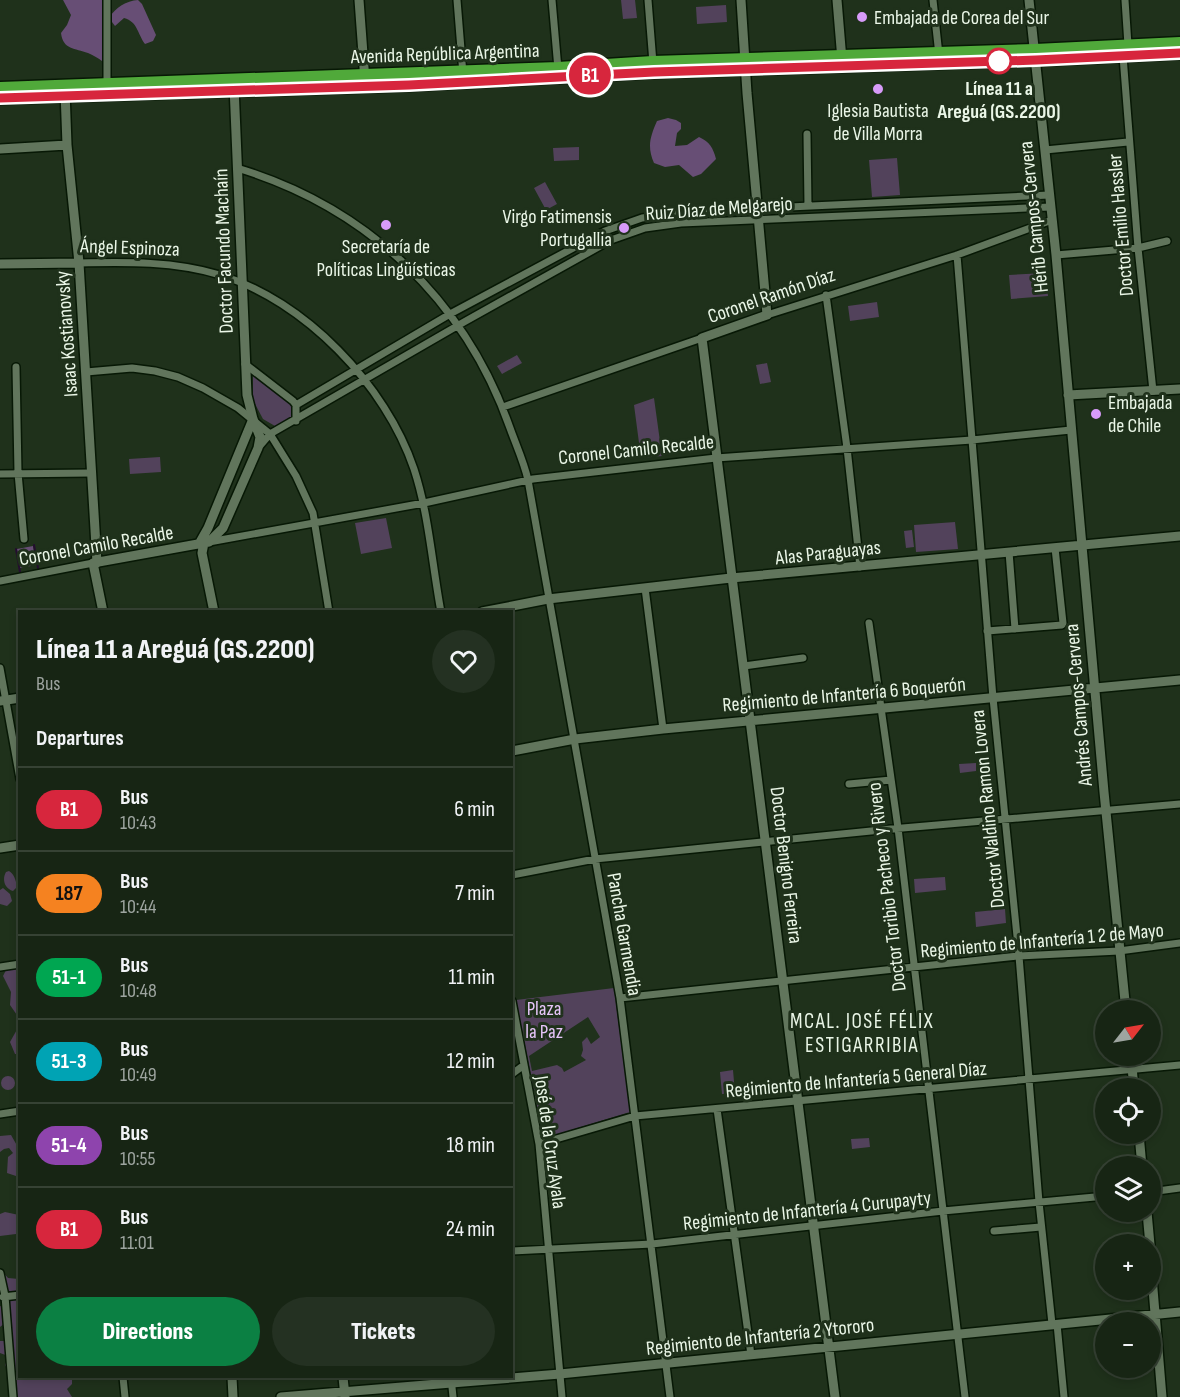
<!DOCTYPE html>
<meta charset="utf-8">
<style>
:root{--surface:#172514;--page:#243122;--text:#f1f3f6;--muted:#9ea5a0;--line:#364234;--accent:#0b8043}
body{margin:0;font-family:"Sofia Sans Condensed",sans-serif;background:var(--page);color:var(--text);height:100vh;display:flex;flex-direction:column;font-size:22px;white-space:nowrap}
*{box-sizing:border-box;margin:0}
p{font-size:20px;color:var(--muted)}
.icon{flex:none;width:33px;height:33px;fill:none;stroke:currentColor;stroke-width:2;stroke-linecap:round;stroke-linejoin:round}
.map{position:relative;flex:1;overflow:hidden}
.sheet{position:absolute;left:18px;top:610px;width:495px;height:768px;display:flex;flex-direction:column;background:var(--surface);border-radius:0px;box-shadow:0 3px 9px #0003,0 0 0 2px var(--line)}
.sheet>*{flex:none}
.badge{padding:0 12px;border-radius:20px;font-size:21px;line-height:39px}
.needle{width:39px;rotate:59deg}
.tools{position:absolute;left:1095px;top:1000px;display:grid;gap:12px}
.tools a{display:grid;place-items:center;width:66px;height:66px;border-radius:50%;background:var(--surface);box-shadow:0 3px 9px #0003,0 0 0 2px var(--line);font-size:30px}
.map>.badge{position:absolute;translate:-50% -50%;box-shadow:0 0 0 3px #fff}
h2{padding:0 18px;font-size:22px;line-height:54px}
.round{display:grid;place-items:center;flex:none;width:63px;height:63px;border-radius:32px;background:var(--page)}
.headline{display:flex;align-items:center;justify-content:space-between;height:102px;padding:0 18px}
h1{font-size:28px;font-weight:800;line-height:45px}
.cta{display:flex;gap:12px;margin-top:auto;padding:12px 18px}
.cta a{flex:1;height:69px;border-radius:36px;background:var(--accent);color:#fff;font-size:24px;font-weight:800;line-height:69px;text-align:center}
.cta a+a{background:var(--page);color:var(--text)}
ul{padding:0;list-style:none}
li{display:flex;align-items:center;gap:18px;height:84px;padding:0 18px;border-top:2px solid var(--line)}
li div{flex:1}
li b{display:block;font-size:22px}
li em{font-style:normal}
li .badge{min-width:66px;font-weight:700;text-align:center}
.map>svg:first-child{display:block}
</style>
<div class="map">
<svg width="1180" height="1397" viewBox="0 0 1180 1397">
<rect width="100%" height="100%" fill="#1f311b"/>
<path fill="#52425b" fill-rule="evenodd" d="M621 0H635L637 18 623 19Z
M726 5 727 22 697 24 696 7Z
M579 147V160L554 161 553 148Z
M897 158 900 195 872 197 869 160Z
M545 182 557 204 546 210 534 188Z
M1046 273 1048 296 1011 299 1009 275Z
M877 302 879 317 850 321 848 306Z
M517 355 522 363 502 374 497 366Z
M767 363 771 382 760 384 756 365Z
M254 375 291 404 293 408 292 419 280 426H275L263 419 253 400V376Z
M654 398 662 456 641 458 634 405Z
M160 457 161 472 130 474 129 459Z
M386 518 392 548 361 554 355 523Z
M955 522 958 549 916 552 914 525Z
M912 530 914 547 906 548 904 531Z
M976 763V771L960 773 959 764Z
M9 871C14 874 16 880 17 887L13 891C4 888 2 879 6 872Z
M945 877 946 890 915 893 914 879Z
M3 888 10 894 12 901 7 906 0 904V890Z
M1005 909 1006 923 976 927 975 912Z
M15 964 19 969V1018L10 1005 11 992 3 976 6 970Z
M614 988 630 1112 545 1138 543 1136 516 1000ZM588 1017 600 1037 591 1044 587 1037 582 1042 583 1050 581 1056 586 1060 564 1072 562 1068 557 1065 532 1071 529 1056Z
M19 1026V1054H15L10 1042Z
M733 1070 735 1093 722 1094 720 1072Z
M1 1083a7 7 0 1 1 14 0a7 7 0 1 1-14 0Z
M11 1135 19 1149V1177L7 1173 8 1157 13 1153 9 1148 4 1149 0 1152V1136Z
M869 1138 870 1147 852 1149 851 1139Z
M5 1212 19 1215V1236L16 1234 0 1236V1214Z
M2 1271 8 1278 19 1279V1294L11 1295 5 1290Z
M14 1297 19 1298 20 1377H87L72 1379V1384L67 1389 72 1397H14L17 1387 5 1365 8 1356 0 1353V1341H5L8 1343 5 1323 0 1327V1306L4 1307Z"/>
<path fill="#674e75" d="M63 0H102L112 53 102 61C98 58 93 55 88 53 75 48 63 50 61 33L67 25 71 15Z
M138 0 142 4 156 35 153 41 145 44C137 33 138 22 124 18L115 26 109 18C116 7 126 1 138 0Z
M668 118 676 120 681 123V129L677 133 675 146 687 145 699 137C710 142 713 148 716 159L701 174 693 177 679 165 665 167 654 163C647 147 650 137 657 121Z
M33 546 36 565 20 568 17 549Z"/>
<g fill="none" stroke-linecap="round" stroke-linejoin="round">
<path stroke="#240d2f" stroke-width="2" d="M34 545 38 568
M16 549 20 572"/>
<g stroke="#071805" stroke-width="10">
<path id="street" d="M107 0V84
M457 0 463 74
M552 0 558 69
M648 0 653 63
M933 0 939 55
M1125 0 1128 45
M1123 56 1138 248 1153 391
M807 134 808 206
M1045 150 1128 142
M237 168C367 207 465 300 510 428 516 445 524 462 528 480L620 998 670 1397
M957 255 993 698 1019 956 1039 1202 1052 1324
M1056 255 1138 248 1167 241
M79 263C127 262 174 261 220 275 304 300 386 385 414 469 429 515 432 564 441 612
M826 295 847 448 860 567
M767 315 957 255 1052 220
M245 364 293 401 296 405V421
M16 367 18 473 24 539
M86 372 132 368 155 371 178 377 203 388 238 408 270 434 296 476 313 513 329 612
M296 405 450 314 605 231 642 218 684 212 1049 195
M503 407 702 338
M258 448 270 434 464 322 611 240 645 228 681 223 1050 207
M0 474 92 473
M209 542 424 503 533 479 716 458 972 440 1071 430
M1009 552 1015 629
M0 581 93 563
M645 588 663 729
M869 623 898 828 965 1397
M987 631 1062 625 1063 623 1055 548
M744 666 803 658
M0 668 20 779
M849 784 891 780
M512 875 595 859 891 829 1180 804
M0 967 20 964
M620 998 1019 956 1119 951 1180 943
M512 1001 539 1144 562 1397
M512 1074 524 1065
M717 1109 751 1355
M0 1114 20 1111
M539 1144 635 1116 1180 1065
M1150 1192 1180 1188
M994 1231 1041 1227
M512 1251 652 1244 943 1211 1106 1196
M0 1273 5 1296 13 1397
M3 1297 20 1295
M1057 1324 1064 1397
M123 1377 125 1397
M451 1377 453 1397"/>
</g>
<g stroke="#071805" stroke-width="12">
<path id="secondary" d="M359 0 365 81
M741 0 747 93 767 315 702 338 835 1397
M837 0 842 60
M1029 0 1056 255 1104 792 1126 1011
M65 91 67 145 79 263 97 563
M0 149 67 145
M0 264 79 263
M1068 395 1180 389
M204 543 202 553 214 612
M199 544 208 528 253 419
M103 612 93 563 209 542 223 528 258 448 260 437 253 419 247 395 234 86
M482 612 548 599 731 578 1180 536
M0 701 20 698
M512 751 575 739 663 729 1180 680
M0 848 20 845
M1131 1056 1134 1089
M1139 1134 1142 1167
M1147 1212 1150 1245
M1150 1253 1162 1397
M232 1377 233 1397
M343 1377 345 1397
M281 1397 560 1374 1180 1312"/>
</g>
<g stroke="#071805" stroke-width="15">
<path id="highway" d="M0 88 558 68 653 62 1035 50 1180 43
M0 98 409 85 654 72 1036 60 1180 53"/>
</g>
<use href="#street" stroke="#61755c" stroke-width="7"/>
<use href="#secondary" stroke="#61755c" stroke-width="9"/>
<use href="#highway" stroke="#50a93a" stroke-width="12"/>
</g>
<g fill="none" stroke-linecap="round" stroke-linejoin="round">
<g stroke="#fff" stroke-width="14">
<path id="line" d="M0 98 409 85 654 72 1036 60 1180 53"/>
</g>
<use href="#line" stroke="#d7263d" stroke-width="9"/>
</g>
<g fill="#d79bf9" stroke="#1f311b" stroke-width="2">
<circle cx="862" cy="17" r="6"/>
<circle cx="878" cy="89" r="6"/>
<circle cx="386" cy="225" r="6"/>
<circle cx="624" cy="228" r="6"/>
<circle cx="1096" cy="414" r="6"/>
</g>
<circle fill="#fff" stroke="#d7263d" stroke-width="3" cx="999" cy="61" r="12"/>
<g text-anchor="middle" stroke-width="6" stroke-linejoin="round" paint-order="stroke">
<g font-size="20" fill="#eaf6e7" stroke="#1f311b" text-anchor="start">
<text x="874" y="24">Embajada de Corea del Sur</text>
<text x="878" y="117" text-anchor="middle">Iglesia Bautista<tspan x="878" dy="23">de Villa Morra</tspan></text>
<text x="612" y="223" text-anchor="end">Virgo Fatimensis<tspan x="612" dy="23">Portugallia</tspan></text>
<text x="386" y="253" text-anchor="middle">Secretaría de<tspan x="386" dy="23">Políticas Lingüísticas</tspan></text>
<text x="1108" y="409">Embajada<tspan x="1108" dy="23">de Chile</tspan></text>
</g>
<g font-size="20" fill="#eaf6e7" stroke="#1f311b">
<text transform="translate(445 53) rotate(-2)" y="7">Avenida República Argentina</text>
<text transform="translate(719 208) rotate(-4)" y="7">Ruiz Díaz de Melgarejo</text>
<text transform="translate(1033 217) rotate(-96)" y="7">Hérib Campos-Cervera</text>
<text transform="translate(1120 225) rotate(-95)" y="7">Doctor Emilio Hassler</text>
<text transform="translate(130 247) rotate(2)" y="7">Ángel Espinoza</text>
<text transform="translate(223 251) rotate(-92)" y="7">Doctor Facundo Machaín</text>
<text transform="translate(771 295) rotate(-19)" y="7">Coronel Ramón Díaz</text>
<text transform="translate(66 334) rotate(-94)" y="7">Isaac Kostianovsky</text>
<text transform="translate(636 449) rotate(-6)" y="7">Coronel Camilo Recalde</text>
<text transform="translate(96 545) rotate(-10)" y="7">Coronel Camilo Recalde</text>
<text transform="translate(828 552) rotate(-6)" y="7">Alas Paraguayas</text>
<text transform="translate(844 694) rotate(-5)" y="7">Regimiento de Infantería 6 Boquerón</text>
<text transform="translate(1078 705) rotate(-95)" y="7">Andrés Campos-Cervera</text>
<text transform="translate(987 809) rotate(-96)" y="7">Doctor Waldino Ramon Lovera</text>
<text transform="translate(787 865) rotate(83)" y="7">Doctor Benigno Ferreira</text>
<text transform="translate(886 887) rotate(-97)" y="7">Doctor Toribio Pacheco y Rivero</text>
<text transform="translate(625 934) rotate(80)" y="7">Pancha Garmendia</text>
<text transform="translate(1042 940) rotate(-5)" y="7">Regimiento de Infantería 1 2 de Mayo</text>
<text transform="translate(856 1079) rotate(-5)" y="7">Regimiento de Infantería 5 General Díaz</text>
<text transform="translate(551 1142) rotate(82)" y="7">José de la Cruz Ayala</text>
<text transform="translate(807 1210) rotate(-6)" y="7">Regimiento de Infantería 4 Curupayty</text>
<text transform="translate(760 1336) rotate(-6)" y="7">Regimiento de Infantería 2 Ytororo</text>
</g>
<g font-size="20" font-weight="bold" fill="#eaf6e7" stroke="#1f311b">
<text x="999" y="95">Línea 11 a<tspan x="999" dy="23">Areguá (GS.2200)</tspan></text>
</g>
<g font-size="20" fill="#e6c5f9" stroke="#1f311b">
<text x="544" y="1015">Plaza<tspan x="544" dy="23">la Paz</tspan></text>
</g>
<g font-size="21" letter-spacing="1.5" fill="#eaf6e7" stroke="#1f311b">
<text x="862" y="1028">MCAL. JOSÉ FÉLIX<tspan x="862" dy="24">ESTIGARRIBIA</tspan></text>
</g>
</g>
</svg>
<div class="tools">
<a><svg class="needle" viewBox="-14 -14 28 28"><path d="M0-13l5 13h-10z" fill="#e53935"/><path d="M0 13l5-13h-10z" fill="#9ea5a0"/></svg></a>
<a><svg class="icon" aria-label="locate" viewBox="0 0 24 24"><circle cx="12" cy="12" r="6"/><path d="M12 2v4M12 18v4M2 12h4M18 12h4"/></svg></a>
<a><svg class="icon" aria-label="layers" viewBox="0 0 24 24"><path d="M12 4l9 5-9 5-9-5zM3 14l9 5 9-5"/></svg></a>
<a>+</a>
<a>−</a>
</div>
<b class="badge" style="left:590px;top:75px;background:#d7263d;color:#fff">B1</b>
<section class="sheet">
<div class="headline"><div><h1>Línea 11 a Areguá (GS.2200)</h1><p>Bus</p></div><a class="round"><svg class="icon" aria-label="heart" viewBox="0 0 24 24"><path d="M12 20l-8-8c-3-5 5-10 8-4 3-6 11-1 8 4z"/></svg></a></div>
<h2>Departures</h2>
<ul>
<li><span class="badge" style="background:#d7263d;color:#fff">B1</span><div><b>Bus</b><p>10:43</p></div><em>6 min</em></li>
<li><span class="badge" style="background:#f58220;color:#111">187</span><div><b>Bus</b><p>10:44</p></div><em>7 min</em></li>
<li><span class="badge" style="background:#00a651;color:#fff">51-1</span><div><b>Bus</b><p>10:48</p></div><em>11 min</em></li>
<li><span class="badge" style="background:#00a3b4;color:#fff">51-3</span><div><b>Bus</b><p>10:49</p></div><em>12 min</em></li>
<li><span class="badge" style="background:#8e44ad;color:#fff">51-4</span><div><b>Bus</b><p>10:55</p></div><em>18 min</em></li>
<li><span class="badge" style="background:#d7263d;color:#fff">B1</span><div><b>Bus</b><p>11:01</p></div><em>24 min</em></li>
</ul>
<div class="cta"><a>Directions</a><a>Tickets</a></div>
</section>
</div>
